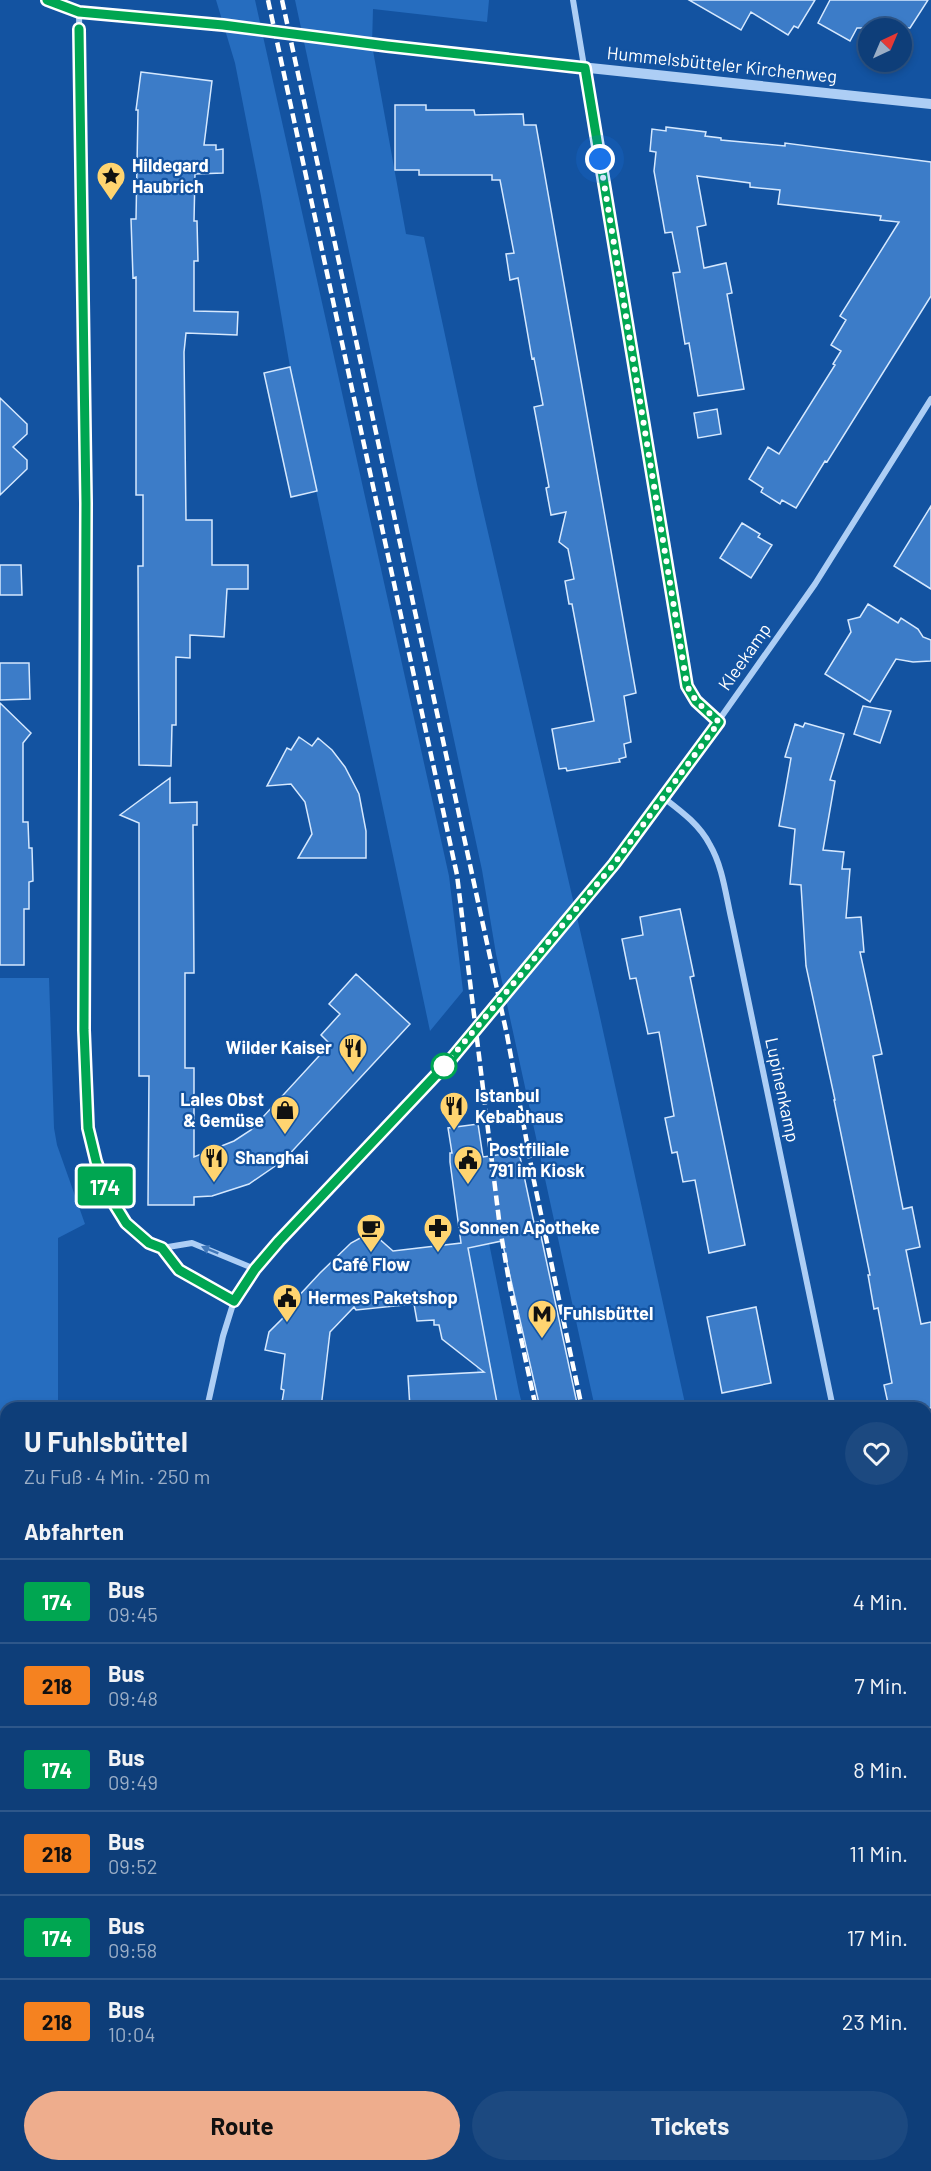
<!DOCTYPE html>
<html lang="de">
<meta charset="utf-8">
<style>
:root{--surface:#0e3e79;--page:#1c4980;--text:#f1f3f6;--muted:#9baec6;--line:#2e578a;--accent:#eead8d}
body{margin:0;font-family:Barlow,sans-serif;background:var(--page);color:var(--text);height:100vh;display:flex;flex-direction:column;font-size:22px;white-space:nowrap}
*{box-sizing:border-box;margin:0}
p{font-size:20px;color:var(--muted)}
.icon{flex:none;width:33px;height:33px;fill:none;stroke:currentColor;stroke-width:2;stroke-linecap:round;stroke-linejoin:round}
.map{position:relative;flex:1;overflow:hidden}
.sheet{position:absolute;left:0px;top:1402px;width:932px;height:770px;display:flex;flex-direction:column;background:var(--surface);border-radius:18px 18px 0 0;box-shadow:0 3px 9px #0003,0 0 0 2px var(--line)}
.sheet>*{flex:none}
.badge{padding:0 12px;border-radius:4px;font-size:21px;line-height:39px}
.needle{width:39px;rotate:44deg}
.controls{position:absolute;left:858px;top:18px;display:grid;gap:12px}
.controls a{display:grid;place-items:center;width:54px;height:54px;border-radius:50%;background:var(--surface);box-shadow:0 3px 9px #0003,0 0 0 2px var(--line);font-size:30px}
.you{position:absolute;width:30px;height:30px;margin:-15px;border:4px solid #fff;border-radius:50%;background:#1a73e8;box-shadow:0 0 0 9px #1a73e833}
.map>.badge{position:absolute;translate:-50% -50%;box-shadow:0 0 0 3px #fff}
h2{padding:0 24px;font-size:22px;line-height:54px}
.round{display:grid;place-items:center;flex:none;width:63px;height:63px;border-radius:32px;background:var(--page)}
.overview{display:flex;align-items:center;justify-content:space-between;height:102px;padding:0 24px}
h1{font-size:28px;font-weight:700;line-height:45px}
.cta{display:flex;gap:12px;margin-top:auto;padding:12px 24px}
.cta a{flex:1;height:69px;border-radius:36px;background:var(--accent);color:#111;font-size:24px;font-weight:700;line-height:69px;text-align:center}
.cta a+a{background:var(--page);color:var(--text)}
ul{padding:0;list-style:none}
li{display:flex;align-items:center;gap:18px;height:84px;padding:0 24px;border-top:2px solid var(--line)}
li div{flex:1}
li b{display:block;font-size:22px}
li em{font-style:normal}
li .badge{min-width:66px;font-weight:700;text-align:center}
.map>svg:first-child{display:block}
</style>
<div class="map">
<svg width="931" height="2171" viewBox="0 0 931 2171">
<rect width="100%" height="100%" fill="#1353a1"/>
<path fill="#266dbf" d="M216 0H255L449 876 463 991 430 1031 290 367 261 196 235 63Z
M295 0H489L487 22 373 9 372 45 406 234 424 237 478 489 598 1008 686 1408H595L496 954 482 870Z
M0 978H49L54 1128 57 1145 85 1224 58 1238V1408H6V1431L0 1430Z
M485 1223 519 1392 523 1408H483L474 1351 460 1228Z"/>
<path fill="#3c7cc8" stroke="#d5e8fe" stroke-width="1.5" d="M689 0H815L798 28 794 26 788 35 751 12 741 30Z
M830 0H928L910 28H857L850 41 818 23Z
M141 72 212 81 204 145H216V150L223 149V173L195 174 194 221H197L198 261H194V311L238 312 237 335 186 333 184 352 186 520H212V565H248V589H227L224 637 190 635V658L176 657V725H172L171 766 139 765 138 566H143V495H136V277L133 278 131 219H136L138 110H136Z
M395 105H426V110H474L475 115 523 114 524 125H536L636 693 624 696 631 742 624 744 626 757 619 759 620 762 567 771 566 768 559 769 552 729 594 721 572 604H569L565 581 574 579 568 549 559 542 566 512 551 515 546 488 549 487 534 407 543 405 534 358 532 359 518 278 510 280 506 254 514 253 500 180H492V175H419V170H395Z
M666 127 706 132 705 136 721 138V140L785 146V143L931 162V296L827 462 825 461 796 508 782 500 780 504 761 492 763 488 749 479 768 447 779 454 835 365 833 364 841 351 831 345 846 320 840 316 899 222 880 220 881 216 778 204 780 190 750 187V183L697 176 706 225 697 227 704 268 726 263 732 293 727 294 744 389 698 396 689 343 685 344 673 273 680 272 672 232 665 233 654 171 656 152 650 151 652 129 666 131Z
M290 367 317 491 291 497 264 373Z
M0 398 27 424V434L13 447 27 460V469L0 495Z
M717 409 721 434 698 438 694 413Z
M931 506V589L894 566Z
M742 523 760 534 758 537 772 545 751 578 720 558Z
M0 565H21L22 595H0Z
M868 604 898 623 901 618 918 629 923 637 931 640V661L913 662 896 659 870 702 825 674 851 632 848 620 860 617Z
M0 663H29L30 699 0 700Z
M0 703 31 733 23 743V822H28L29 848H32L33 881 29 882V909H24V965H0Z
M863 706 891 711 880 743 854 734Z
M805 723 844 734 830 780 835 781 823 850 844 852 842 869H850L846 918 861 917 864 952H860L882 1054 873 1056 903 1209 912 1207 920 1247 906 1250 921 1324 931 1322V1408H889L884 1385 892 1383 878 1308 874 1309 868 1275H870L834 1100H835L806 966 801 885 790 884 795 829 779 826 791 758 785 757 795 724 803 727Z
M299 737 312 746 318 738 332 750 345 767 359 794 366 831V858H298L312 834 305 802 291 784 267 786 287 748 291 750Z
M170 778V803L197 802V825H193L194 973H185V1068H194V1157L234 1141 251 1130 330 1044 321 1035 340 1014 329 1004 356 974 410 1024 284 1160 249 1184 212 1196 194 1197V1205H148L149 1076H139V823L120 815Z
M680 909 694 976 690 977 745 1245 709 1253 695 1180 683 1182 677 1152 672 1153 665 1118 674 1116 659 1032 648 1034 636 978 630 979 622 939 643 935 640 917Z
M478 1124 483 1157 519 1152 534 1223 538 1222 578 1408H540L502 1241 468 1248 498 1408H410L408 1376 484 1372 442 1339 439 1325H434V1320L417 1321 414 1304 356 1310 354 1307 330 1332 321 1408H281L284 1390 281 1389 285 1354 265 1350 269 1332 297 1304 294 1301 320 1273 351 1243 362 1237H377L393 1251 461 1243 450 1162V1153H452L448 1128Z
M756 1307 771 1383 722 1393 707 1317Z"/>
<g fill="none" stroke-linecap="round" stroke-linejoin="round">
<path stroke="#adcef5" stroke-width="6" d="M573 0 687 686 697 701 719 722
M79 12 86 503 84 1030 88 1128 96 1161 108 1194 126 1223 136 1233 149 1243 162 1248 192 1243 255 1269
M664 798C681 811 700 825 710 845 723 867 726 897 732 922L833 1408
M577 909 664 798 815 584 931 399
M162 1248 179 1270 234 1301
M207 1408 223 1336 234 1301 245 1283 279 1241 452 1058
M0 1480H6
M497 2166 498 2171
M151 2171 152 2166"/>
<path stroke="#adcef5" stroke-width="10" d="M47 0 79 12 223 25
M372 45 931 104"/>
<path stroke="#ddebfd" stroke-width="12" d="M926 1678H931
M0 1820 6 1818"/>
<path stroke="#fff" stroke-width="4.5" stroke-dasharray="10 4.5" stroke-linecap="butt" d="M268 0 457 875 500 1228 510 1287 536 1408
M282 0 507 1035 534 1181 582 1408
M694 2171V2166
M707 2171V2166"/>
<path stroke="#adcef5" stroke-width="6" d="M452 1058 577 909"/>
<path stroke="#adcef5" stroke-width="10" d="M223 25 372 45"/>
</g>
<defs><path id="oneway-solid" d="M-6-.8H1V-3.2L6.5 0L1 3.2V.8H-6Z" transform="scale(1.5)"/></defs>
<use fill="#4178ba" href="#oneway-solid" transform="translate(210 1250) rotate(-158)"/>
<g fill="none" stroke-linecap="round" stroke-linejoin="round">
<g stroke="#fff" stroke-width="14">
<path id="line" d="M47 0 79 12 223 25 387 46 585 68 687 686 696 701 719 722 614 864 452 1058 279 1241 255 1269 234 1301 179 1270 162 1248 149 1243 126 1223 108 1194 96 1161 88 1128 84 1030 86 503 79 29"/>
</g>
<use href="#line" stroke="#00a651" stroke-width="9"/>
<path stroke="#fff" stroke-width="6" stroke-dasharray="0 10.8" d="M444 1066 614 864 719 722 696 701 687 686 600 159"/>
</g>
<defs>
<g id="sight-pin" transform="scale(1.5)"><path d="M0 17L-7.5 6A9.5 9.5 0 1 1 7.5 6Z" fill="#ffd470" stroke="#1353a1"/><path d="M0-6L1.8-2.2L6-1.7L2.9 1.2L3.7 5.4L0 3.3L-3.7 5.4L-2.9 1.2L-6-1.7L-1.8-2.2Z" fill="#111"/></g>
<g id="restaurant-pin" transform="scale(1.5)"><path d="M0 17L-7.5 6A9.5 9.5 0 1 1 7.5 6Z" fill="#ffd470" stroke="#1353a1"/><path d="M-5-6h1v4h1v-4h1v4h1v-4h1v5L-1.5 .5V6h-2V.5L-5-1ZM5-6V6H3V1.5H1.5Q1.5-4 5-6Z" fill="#111"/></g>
<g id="shop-pin" transform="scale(1.5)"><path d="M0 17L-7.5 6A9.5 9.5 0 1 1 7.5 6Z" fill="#ffd470" stroke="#1353a1"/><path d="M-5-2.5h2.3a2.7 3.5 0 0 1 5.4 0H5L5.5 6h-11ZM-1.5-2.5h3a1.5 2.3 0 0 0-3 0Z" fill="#111"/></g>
<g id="civic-pin" transform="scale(1.5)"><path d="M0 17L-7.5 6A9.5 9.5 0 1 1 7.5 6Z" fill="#ffd470" stroke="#1353a1"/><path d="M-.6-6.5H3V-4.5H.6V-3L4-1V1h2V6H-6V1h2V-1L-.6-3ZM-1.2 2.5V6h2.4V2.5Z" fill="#111"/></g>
<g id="cafe-pin" transform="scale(1.5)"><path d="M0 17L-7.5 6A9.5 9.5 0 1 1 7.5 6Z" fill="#ffd470" stroke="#1353a1"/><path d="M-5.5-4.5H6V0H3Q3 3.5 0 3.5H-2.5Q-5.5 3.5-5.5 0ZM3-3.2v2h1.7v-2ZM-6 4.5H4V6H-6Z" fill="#111"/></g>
<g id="pharmacy-pin" transform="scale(1.5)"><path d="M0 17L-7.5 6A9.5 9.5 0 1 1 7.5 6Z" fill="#ffd470" stroke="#1353a1"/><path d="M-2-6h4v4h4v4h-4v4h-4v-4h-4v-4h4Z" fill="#111"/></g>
<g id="metro-pin" transform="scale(1.5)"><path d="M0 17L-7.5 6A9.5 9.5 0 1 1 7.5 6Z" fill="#ffd470" stroke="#1353a1"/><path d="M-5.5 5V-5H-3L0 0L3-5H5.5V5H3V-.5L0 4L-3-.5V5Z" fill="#111"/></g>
</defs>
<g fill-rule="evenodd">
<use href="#sight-pin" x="111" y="176"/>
<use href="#restaurant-pin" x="353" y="1048"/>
<use href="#restaurant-pin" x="454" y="1106"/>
<use href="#shop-pin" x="285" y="1110"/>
<use href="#restaurant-pin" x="214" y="1158"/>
<use href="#civic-pin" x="468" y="1160"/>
<use href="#cafe-pin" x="371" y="1228"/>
<use href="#pharmacy-pin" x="438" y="1228"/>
<use href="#civic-pin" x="287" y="1298"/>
<use href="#metro-pin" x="542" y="1314"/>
</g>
<circle fill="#fff" stroke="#00a651" stroke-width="3" cx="444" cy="1066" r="12"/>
<g text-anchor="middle" stroke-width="4.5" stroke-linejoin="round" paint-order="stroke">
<g font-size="18" fill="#fff" stroke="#1353a1">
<text transform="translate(722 65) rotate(6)" y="6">Hummelsbütteler Kirchenweg</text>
<text transform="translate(745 657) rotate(-55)" y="6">Kleekamp</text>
<text transform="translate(782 1090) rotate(78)" y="6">Lupinenkamp</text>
</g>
<g font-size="18" font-weight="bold" fill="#fff" stroke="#1353a1" text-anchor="start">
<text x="132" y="172">Hildegard<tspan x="132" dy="21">Haubrich</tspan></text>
<text x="332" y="1054" text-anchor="end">Wilder Kaiser</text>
<text x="475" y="1102">Istanbul<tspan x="475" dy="21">Kebabhaus</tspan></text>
<text x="264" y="1106" text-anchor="end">Lales Obst<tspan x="264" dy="21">&amp; Gemüse</tspan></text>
<text x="489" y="1156">Postfiliale<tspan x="489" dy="21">791 im Kiosk</tspan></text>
<text x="235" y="1164">Shanghai</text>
<text x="459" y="1234">Sonnen Apotheke</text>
<text x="371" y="1271" text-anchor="middle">Café Flow</text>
<text x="308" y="1304">Hermes Paketshop</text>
<text x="563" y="1320">Fuhlsbüttel</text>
</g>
</g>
</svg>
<div class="controls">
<a><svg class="needle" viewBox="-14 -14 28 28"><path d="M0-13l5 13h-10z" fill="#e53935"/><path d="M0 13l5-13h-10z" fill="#9baec6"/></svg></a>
</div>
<div class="you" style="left:600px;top:159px"></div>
<b class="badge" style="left:105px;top:1186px;background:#00a651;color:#fff">174</b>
<section class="sheet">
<div class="overview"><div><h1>U Fuhlsbüttel</h1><p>Zu Fuß · 4 Min. · 250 m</p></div><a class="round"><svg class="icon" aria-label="heart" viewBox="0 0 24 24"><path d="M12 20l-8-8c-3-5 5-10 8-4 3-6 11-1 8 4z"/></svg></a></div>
<h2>Abfahrten</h2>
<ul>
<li><span class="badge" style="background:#00a651;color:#fff">174</span><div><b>Bus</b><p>09:45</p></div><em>4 Min.</em></li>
<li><span class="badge" style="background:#f58220;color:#111">218</span><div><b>Bus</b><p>09:48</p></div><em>7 Min.</em></li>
<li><span class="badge" style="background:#00a651;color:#fff">174</span><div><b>Bus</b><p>09:49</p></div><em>8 Min.</em></li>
<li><span class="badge" style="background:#f58220;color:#111">218</span><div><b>Bus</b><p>09:52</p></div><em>11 Min.</em></li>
<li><span class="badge" style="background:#00a651;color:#fff">174</span><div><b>Bus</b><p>09:58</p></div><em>17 Min.</em></li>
<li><span class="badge" style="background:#f58220;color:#111">218</span><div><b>Bus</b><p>10:04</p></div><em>23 Min.</em></li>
</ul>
<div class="cta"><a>Route</a><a>Tickets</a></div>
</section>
</div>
